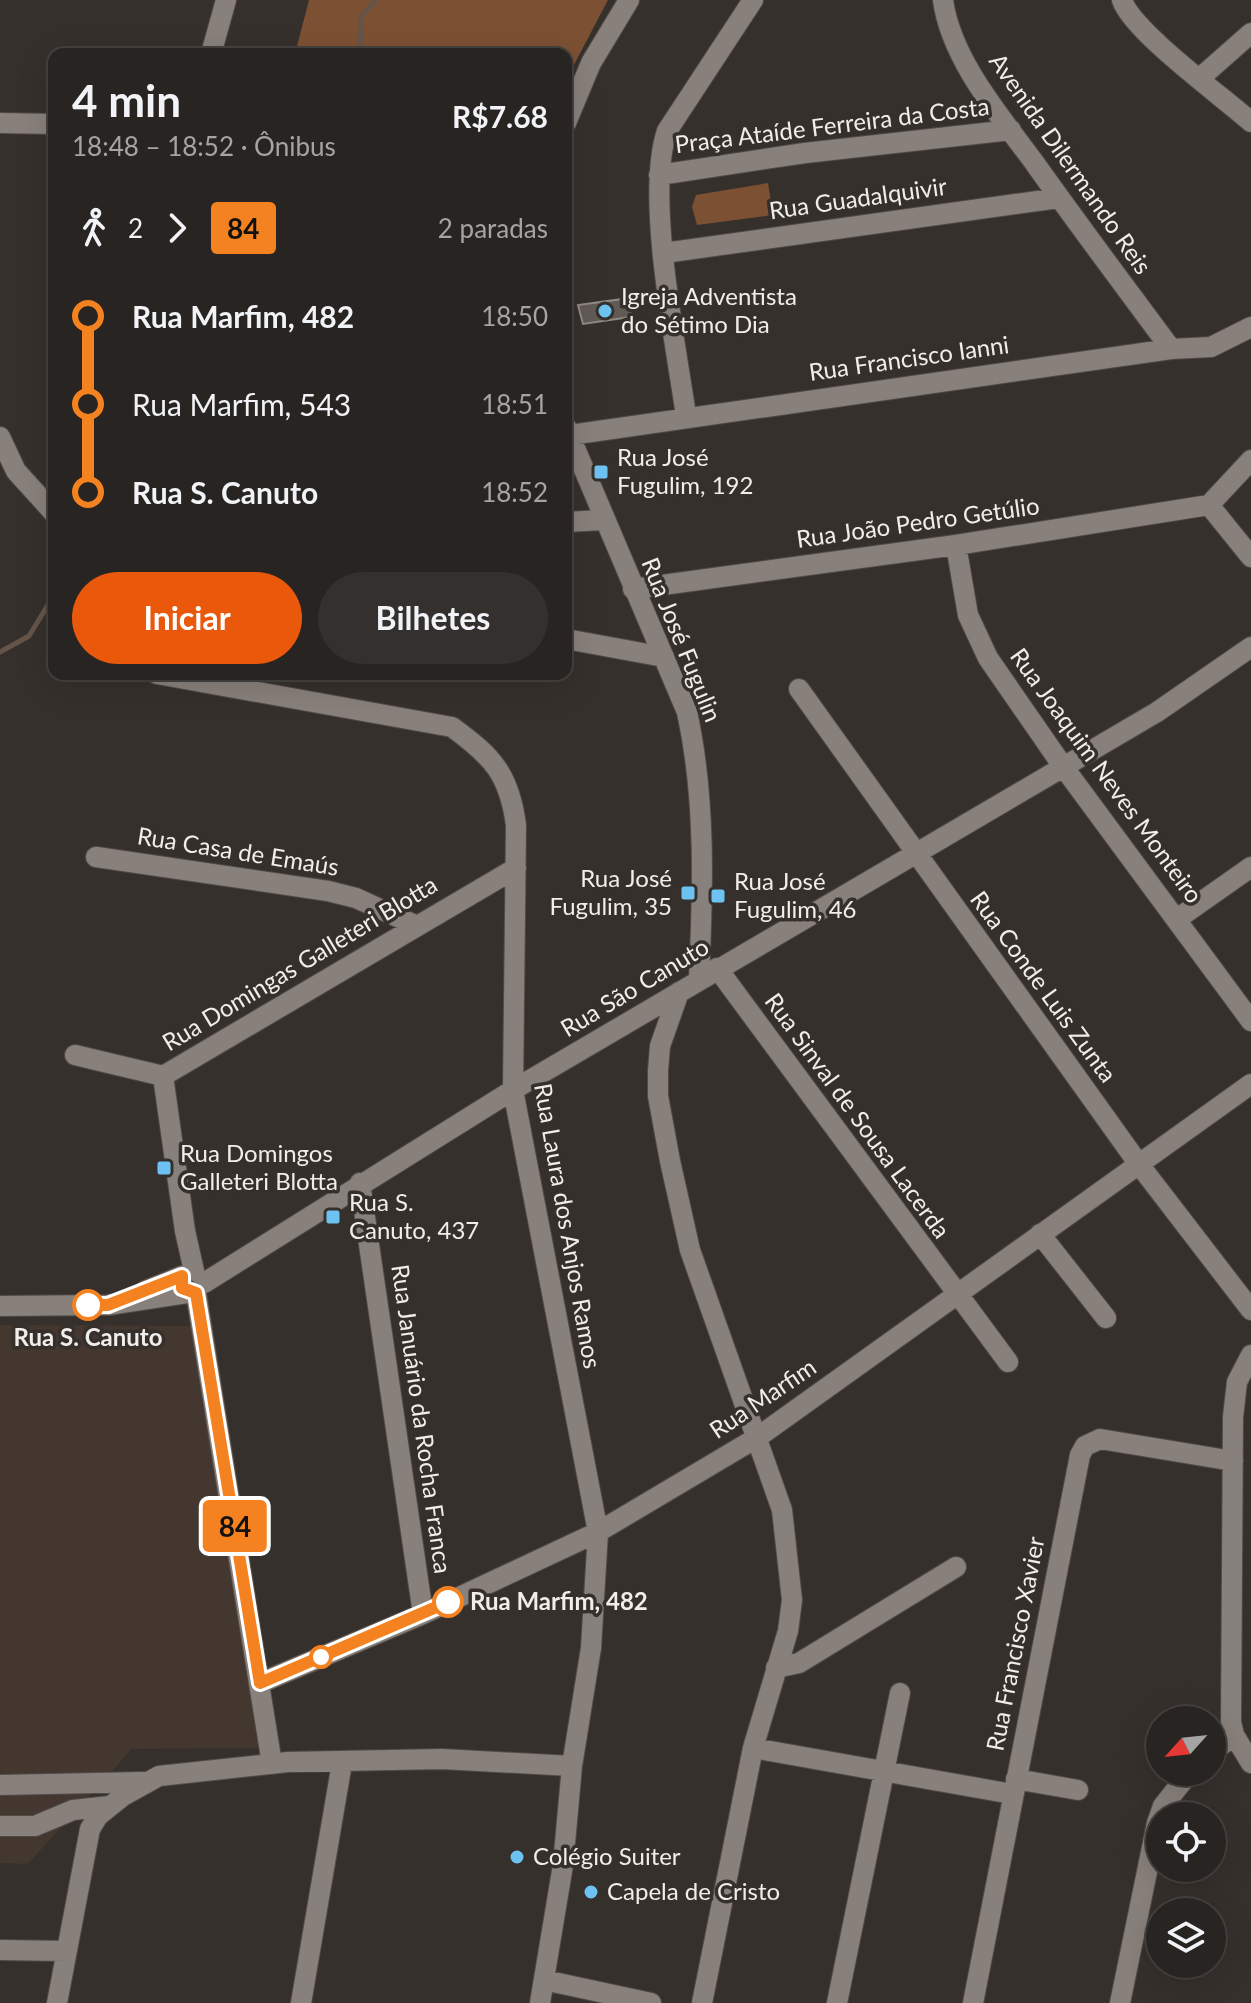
<!DOCTYPE html>
<html lang="pt">
<meta charset="utf-8">
<style>
:root{--surface:#282421;--page:#34302e;--text:#f1f3f6;--muted:#a5a4a5;--line:#44413f;--accent:#ea580c}
body{margin:0;font-family:Lato,sans-serif;background:var(--page);color:var(--text);height:100vh;display:flex;flex-direction:column;font-size:30px;white-space:nowrap}
*{box-sizing:border-box;margin:0}
p{font-size:26px;color:var(--muted)}
.icon{flex:none;width:44px;height:44px;fill:none;stroke:currentColor;stroke-width:2;stroke-linecap:round;stroke-linejoin:round}
.map{position:relative;flex:1;overflow:hidden}
.details{position:absolute;left:48px;top:48px;width:524px;height:632px;display:flex;flex-direction:column;background:var(--surface);border-radius:16px;box-shadow:0 8px 32px #0002,0 0 0 2px var(--line)}
.details>*{flex:none}
.badge{padding:0 16px;border-radius:6px;font-size:28px;line-height:52px}
.needle{width:52px;rotate:243deg}
.controls{position:absolute;left:1146px;top:1706px;display:grid;gap:16px}
.controls a{display:grid;place-items:center;width:80px;height:80px;border-radius:50%;background:var(--surface);box-shadow:0 8px 32px #0002,0 0 0 2px var(--line);font-size:40px}
.map>.badge{position:absolute;translate:-50% -50%;box-shadow:0 0 0 4px #fff}
.legs{display:flex;align-items:center;gap:12px;height:88px;padding:0 24px;font-size:26px}
.legs p{margin-inline-start:auto}
.headline{display:flex;align-items:center;justify-content:space-between;height:136px;padding:0 24px}
h1{font-size:44px;font-weight:700;line-height:60px}
.primary-button{display:flex;gap:16px;margin-top:auto;padding:16px 24px}
.primary-button a{flex:1;height:92px;border-radius:48px;background:var(--accent);color:#fff;font-size:32px;font-weight:700;line-height:92px;text-align:center}
.primary-button a+a{background:var(--page);color:var(--text)}
ul{padding:0 24px;list-style:none}
li{display:flex;align-items:center;gap:28px;height:88px;font-size:30px}
li i{display:grid;place-items:center;width:12px;height:100%;margin:0 10px;background:currentColor}
li i::after{content:'';width:20px;height:20px;margin:-10px;border:6px solid;border-radius:50%;background:var(--surface)}
li p{margin-inline-start:auto}
li:first-child i{background:linear-gradient(#0000 50%,currentColor 0)}
li:last-child i{background:linear-gradient(currentColor 50%,#0000 0)}
.map>svg:first-child{display:block}
</style>
<div class="map">
<svg width="1251" height="2003" viewBox="0 0 1251 2003">
<rect width="100%" height="100%" fill="#36302c"/>
<path fill="#43372f" d="M0 1325 193 1326 258 1748 132 1749 28 1864 0 1863Z"/>
<path fill="#7c5032" d="M309 0H608L566 80V54H295Z
M768 183 773 215 697 225 692 207 696 195Z"/>
<g fill="none" stroke-linecap="round" stroke-linejoin="round">
<path stroke="#665449" stroke-width="5" d="M360 54 361 17 376 0
M0 652 29 636 54 595"/>
</g>
<path fill="#615a55" stroke="#928a85" stroke-width="2" d="M630 298 631 317 583 324 578 305Z"/>
<g fill="none" stroke-linecap="round" stroke-linejoin="round">
<g stroke="#514b48" stroke-width="22">
<path id="minor" d="M943 0C951 60 1001 117 1036 165 1080 227 1126 288 1171 349
M1122 0C1132 31 1223 97 1251 122
M211 54 226 0
M1200 78 1251 33
M0 123 54 124
M566 123 591 63 629 0
M659 175 805 153 1011 130
M664 253 1059 198
M686 416C676 344 645 196 667 131L753 0
M566 427 687 712C706 799 703 890 699 979
M570 435 1171 349 1211 347 1251 327
M0 437 16 471 54 513
M1209 505 1251 557
M1209 505 1251 460
M566 522 603 520
M956 545 968 615 988 658 1062 765 1251 1021
M633 589 956 545 1209 505
M566 639 664 657
M157 674 452 727C493 757 509 774 516 825L513 1090 598 1532 591 1648 572 1766 563 1865 540 2003
M799 689 1138 1163 1251 1310
M96 857 328 891 356 898 415 925
M1177 919 1251 867
M717 968 1008 1362
M679 992 660 1046 658 1071V1096L670 1161 690 1250 782 1510 792 1600 788 1631 753 1748 702 2003
M75 1055 163 1076
M163 1076 516 868
M163 1076 185 1231 194 1271
M360 1183 423 1614
M1040 1234 1106 1318
M204 1283 513 1090 1157 712 1251 647
M145 1291 182 1276
M196 1293 272 1764
M0 1306 108 1305 187 1293
M1251 1355 1237 1382 1233 1417 1231 1722 1234 1735 1251 1763
M776 1668 799 1663 956 1567
M260 1683 423 1614 598 1532 758 1437 1251 1084
M753 1748 1012 1794
M1212 1753 1234 1735
M1016 1779 1078 1790
M0 1785 143 1782
M0 1826H35L73 1810 110 1806
M0 1950 66 1951
M544 1980 651 2003
M57 2003 90 1829 98 1816 123 1796 159 1776 288 1762 442 1759 572 1766
M301 2003 342 1763
M837 2003 900 1693
M973 2003 1080 1455 1085 1446 1100 1439 1233 1461
M1120 2003 1157 1823 1163 1806 1190 1772"/>
</g>
<use href="#minor" stroke="#88807b" stroke-width="20"/>
</g>
<g fill="none" stroke-linecap="round" stroke-linejoin="round">
<g stroke="#fff" stroke-width="18">
<path id="line-1" d="M88 1305H108L182 1276V1288L196 1293 260 1683 448 1602"/>
</g>
<use href="#line-1" stroke="#f58220" stroke-width="12"/>
</g>
<g fill="#6cc3f2" stroke="#36302c" stroke-width="3">
<circle cx="605" cy="311" r="8"/>
<rect x="593" y="464" width="16" height="16" rx="4"/>
<rect x="680" y="885" width="16" height="16" rx="4"/>
<rect x="710" y="888" width="16" height="16" rx="4"/>
<rect x="156" y="1160" width="16" height="16" rx="4"/>
<rect x="325" y="1209" width="16" height="16" rx="4"/>
<circle cx="517" cy="1857" r="8"/>
<circle cx="591" cy="1892" r="8"/>
</g>
<g fill="#fff" stroke="#f58220" stroke-width="4">
<circle cx="88" cy="1305" r="14"/>
<circle cx="448" cy="1602" r="14"/>
<circle cx="321" cy="1657" r="10"/>
</g>
<g text-anchor="middle" stroke-width="7" stroke-linejoin="round" paint-order="stroke">
<g font-size="24" fill="#f1edeb" stroke="#36302c">
<text transform="translate(832 126) rotate(-7)" y="8">Praça Ataíde Ferreira da Costa</text>
<text transform="translate(1070 164) rotate(55)" y="8">Avenida Dilermando Reis</text>
<text transform="translate(858 199) rotate(-8)" y="8">Rua Guadalquivir</text>
<text transform="translate(909 359) rotate(-8)" y="8">Rua Francisco Ianni</text>
<text transform="translate(918 523) rotate(-8)" y="8">Rua João Pedro Getúlio</text>
<text transform="translate(681 640) rotate(68)" y="8">Rua José Fugulin</text>
<text transform="translate(1106 776) rotate(54)" y="8">Rua Joaquim Neves Monteiro</text>
<text transform="translate(238 852) rotate(9)" y="8">Rua Casa de Emaús</text>
<text transform="translate(300 964) rotate(-31)" y="8">Rua Domingas Galleteri Blotta</text>
<text transform="translate(1043 987) rotate(54)" y="8">Rua Conde Luis Zunta</text>
<text transform="translate(635 988) rotate(-31)" y="8">Rua São Canuto</text>
<text transform="translate(857 1116) rotate(54)" y="8">Rua Sinval de Sousa Lacerda</text>
<text transform="translate(567 1226) rotate(80)" y="8">Rua Laura dos Anjos Ramos</text>
<text transform="translate(763 1399) rotate(-34)" y="8">Rua Marfim</text>
<text transform="translate(421 1419) rotate(82)" y="8">Rua Januário da Rocha Franca</text>
<text transform="translate(1016 1644) rotate(-79)" y="8">Rua Francisco Xavier</text>
</g>
<g font-size="24" fill="#f1edeb" stroke="#36302c" text-anchor="start">
<text x="621" y="305">Igreja Adventista<tspan x="621" dy="28">do Sétimo Dia</tspan></text>
<text x="617" y="466">Rua José<tspan x="617" dy="28">Fugulim, 192</tspan></text>
<text x="672" y="887" text-anchor="end">Rua José<tspan x="672" dy="28">Fugulim, 35</tspan></text>
<text x="734" y="890">Rua José<tspan x="734" dy="28">Fugulim, 46</tspan></text>
<text x="180" y="1162">Rua Domingos<tspan x="180" dy="28">Galleteri Blotta</tspan></text>
<text x="349" y="1211">Rua S.<tspan x="349" dy="28">Canuto, 437</tspan></text>
<text x="533" y="1865">Colégio Suiter</text>
<text x="607" y="1900">Capela de Cristo</text>
</g>
<g font-size="24" font-weight="bold" fill="#f1edeb" stroke="#36302c">
<text x="88" y="1346">Rua S. Canuto</text>
<text x="470" y="1610" text-anchor="start">Rua Marfim, 482</text>
</g>
</g>
</svg>
<div class="controls">
<a><svg class="needle" viewBox="-14 -14 28 28"><path d="M0-13l5 13h-10z" fill="#e53935"/><path d="M0 13l5-13h-10z" fill="#a5a4a5"/></svg></a>
<a><svg class="icon" aria-label="locate" viewBox="0 0 24 24"><circle cx="12" cy="12" r="6"/><path d="M12 2v4M12 18v4M2 12h4M18 12h4"/></svg></a>
<a><svg class="icon" aria-label="layers" viewBox="0 0 24 24"><path d="M12 4l9 5-9 5-9-5zM3 14l9 5 9-5"/></svg></a>
</div>
<b class="badge" style="left:235px;top:1526px;background:#f58220;color:#111">84</b>
<section class="details">
<div class="headline"><div><h1>4 min</h1><p>18:48 – 18:52 · Ônibus</p></div><b>R$7.68</b></div>
<div class="legs"><svg class="icon" aria-label="walk" viewBox="0 0 24 24"><circle cx="13" cy="4" r="2"/><path d="M13 8l-2 6 4 7M11 14l-3 7M7 12l3-4h3l4 4"/></svg>2<svg class="icon" aria-label="forward" viewBox="0 0 24 24"><path d="M9 5l7 7-7 7"/></svg><b class="badge" style="background:#f58220;color:#111">84</b><p>2 paradas</p></div>
<ul>
<li><i style="color:#f58220"></i><b>Rua Marfim, 482</b><p>18:50</p></li>
<li><i style="color:#f58220"></i><span>Rua Marfim, 543</span><p>18:51</p></li>
<li><i style="color:#f58220"></i><b>Rua S. Canuto</b><p>18:52</p></li>
</ul>
<div class="primary-button"><a>Iniciar</a><a>Bilhetes</a></div>
</section>
</div>
